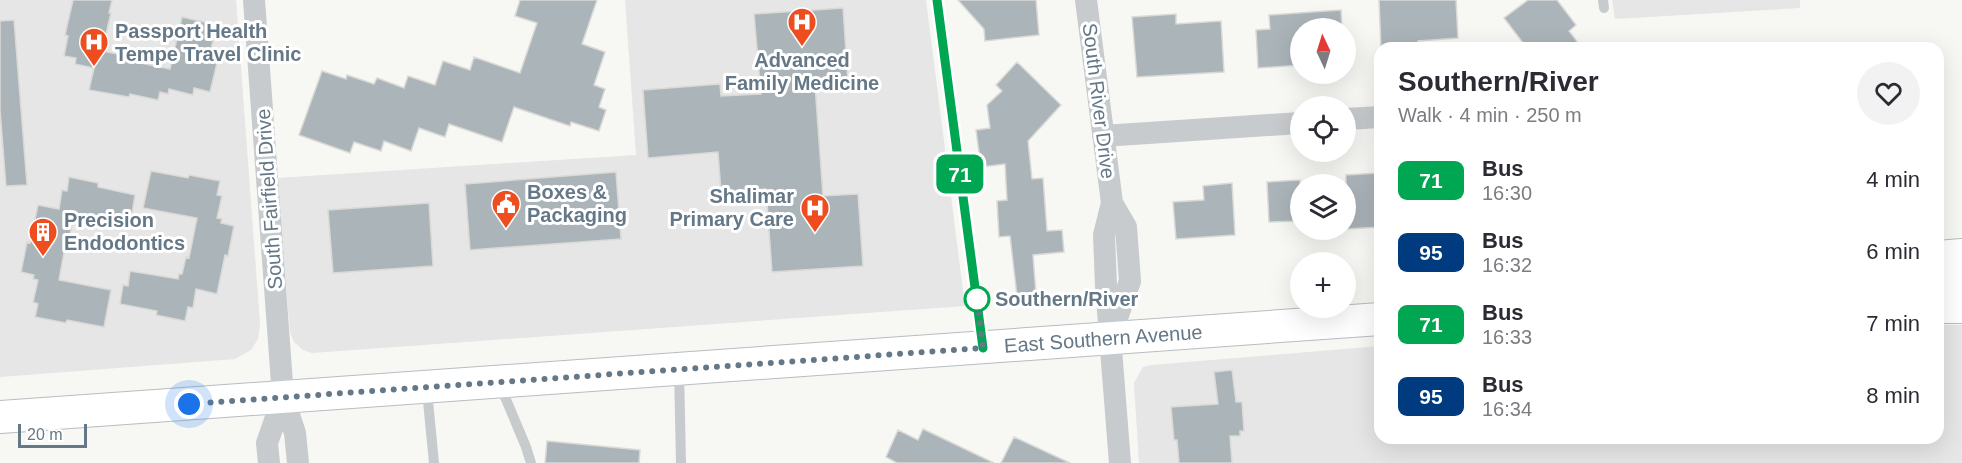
<!DOCTYPE html>
<meta charset="utf-8">
<style>
:root{--surface:#fff;--page:#f2f2f3;--text:#2b2b33;--muted:#7c7c81}
body{margin:0;font-family:Helvetica,sans-serif;background:var(--page);color:var(--text);height:100vh;display:flex;flex-direction:column;font-size:22px;white-space:nowrap}
*{box-sizing:border-box;margin:0}
p{font-size:20px;color:var(--muted)}
.icon{flex:none;width:33px;height:33px;fill:none;stroke:currentColor;stroke-width:2;stroke-linecap:round;stroke-linejoin:round}
.map{position:relative;flex:1;overflow:hidden}
.details{position:absolute;left:1374px;top:42px;width:570px;height:402px;display:flex;flex-direction:column;background:var(--surface);border-radius:18px;box-shadow:0 6px 24px #0002}
.details>*{flex:none}
.badge{padding:0 12px;border-radius:9px;font-size:21px;line-height:39px}
.needle{width:39px;rotate:356deg}
.controls{position:absolute;left:1290px;top:18px;display:grid;gap:12px}
.controls a{display:grid;place-items:center;width:66px;height:66px;border-radius:50%;background:var(--surface);box-shadow:0 6px 24px #0002;font-size:30px}
.scale{position:absolute;left:18px;bottom:15px;width:69px;box-sizing:border-box;padding-left:6px;border:3px solid #657887;border-top:0;font-size:16px;line-height:21px;white-space:nowrap;color:#657887;-webkit-text-stroke:4px #fff;paint-order:stroke}
.you{position:absolute;width:30px;height:30px;margin:-15px;border:4px solid #fff;border-radius:50%;background:#1a73e8;box-shadow:0 0 0 9px #1a73e833}
.map>.badge{position:absolute;translate:-50% -50%;box-shadow:0 0 0 3px #fff}
.round{display:grid;place-items:center;flex:none;width:63px;height:63px;border-radius:32px;background:var(--page)}
.overview{display:flex;align-items:center;justify-content:space-between;height:102px;padding:0 24px}
h1{font-size:28px;font-weight:600;line-height:45px}
ul{padding:0;list-style:none}
li{display:flex;align-items:center;gap:18px;height:72px;padding:0 24px}
li div{flex:1}
li b{display:block;font-size:22px}
li em{font-style:normal}
li .badge{min-width:66px;font-weight:700;text-align:center}
.map>svg:first-child{display:block}
</style>
<div class="map">
<svg width="1962" height="463" viewBox="0 0 1962 463">
<rect width="100%" height="100%" fill="#f7f7f4"/>
<path fill="#e5e6e5" d="M0 0H236L260 324 258 339 251 350 235 359 0 377Z
M625 0H926L965 306 312 353 303 350 294 342 290 332 277 178 636 155Z
M1612 0H1800V8L1615 19Z
M1938 325H1962V463H1139L1134 383 1143 367 1151 365 1380 346V438H1938Z"/>
<path fill="#abb4b9" stroke="#d9d9d6" stroke-width="1.5" d="M73 0H112L109 13H111L102 51 127 56 126 60 170 69 182 17 217 25 208 61 217 63 210 92 194 88 193 95 169 89 168 94 160 92 158 100 130 94 129 97 89 90 94 68 75 64 76 58 64 56 68 36 65 35Z
M520 0H597L582 44 605 52 594 85 605 89 599 107 606 110 599 131 571 122 570 126 514 107 502 142 449 124 445 137 419 128 411 151 384 141 381 151 354 142 350 153 299 135 322 71 346 79 347 75 374 84 377 78 404 88 408 76 435 85 443 61 470 70 474 57 520 73 537 23 515 16Z
M958 0H1036L1039 35 985 41 984 29Z
M1379 0H1456L1458 38 1418 41V48H1381Z
M1528 0H1557L1576 25 1569 31 1582 48H1527L1504 18Z
M843 8 848 82 815 85 823 196 858 194 863 266 772 272 766 189 721 192 718 152 648 158 643 90 720 84 721 96 761 94 754 14Z
M1341 10 1342 28H1300V65L1258 68 1256 30 1270 29 1269 15Z
M1176 14V24L1221 21 1224 72 1137 77 1132 17Z
M14 20 27 185 6 186 0 110V21Z
M1017 62 1061 105 1028 141 1032 179 1043 178 1047 231 1062 230 1064 252 1033 255 1036 294 1017 296 1010 236 999 237 997 201 1007 200 1005 164 981 167 976 130 990 128 987 105 1002 91 996 85Z
M151 171 188 178 189 175 220 181 217 195 222 196 217 218 222 219 221 223 234 226 228 256 225 255 217 294 196 289 193 308 188 307 185 321 156 315 157 311 120 304 123 285 128 286 130 271 178 279 179 274H182L186 257 189 258 197 218 143 208Z
M616 172 621 239 470 250 465 184Z
M1380 173V227L1346 229V175Z
M69 177 98 183V187L135 195 132 213 128 212 124 227 77 219 76 225 72 224 69 241H66L59 280 111 290 104 327 67 320 66 323 35 317 38 304 33 302 38 280 33 279 34 275 21 272 27 242 30 243 38 205 59 209 62 190 67 191Z
M1300 180V221L1269 222 1267 182Z
M1232 183 1235 235 1176 239 1173 202 1204 200 1203 186Z
M429 203 433 266 333 273 328 210Z
M1232 370 1236 402H1242L1244 431H1240V436H1230L1232 463H1179L1177 440H1174L1171 407 1218 404 1214 372Z
M923 429 994 463H897L886 457 898 430 918 440Z
M1014 437 1070 463H1001Z
M547 441 640 450 639 463H545Z"/>
<g fill="none" stroke-linecap="round" stroke-linejoin="round">
<g stroke="#b7bdc1" stroke-width="34">
<g id="secondary">
<path d="M1938 257 1962 255"/>
<path d="M1938 282 1962 280"/>
<path d="M1938 307H1962"/>
<path id="s1" d="M0 417 1380 319"/>
</g>
</g>
<path stroke="#c7cbce" stroke-width="10" d="M937 0 983 345
M1603 0 1604 8
M679 370 681 463
M500 385 526 447 531 463
M427 391 434 463"/>
<path stroke="#c7cbce" stroke-width="22" d="M254 0 283 397 295 433 298 463
M1086 0 1112 203 1126 227 1130 281 1110 338
M1346 119 1380 117
M1103 136 1300 123
M1112 203 1104 235 1106 286 1120 463
M269 463 267 443 283 397"/>
<use href="#secondary" stroke="#fff" stroke-width="32"/>
</g>
<g fill="none" stroke-linecap="round" stroke-linejoin="round">
<g stroke="#fff" stroke-width="14">
<path id="line" d="M937 0 983 348"/>
</g>
<use href="#line" stroke="#00a651" stroke-width="9"/>
<path stroke="#657887" stroke-width="6" stroke-dasharray="0 10.8" d="M189 404 983 348 977 299"/>
</g>
<defs>
<g id="hospital-pin" transform="scale(1.5)"><path d="M0 17L-7.5 6A9.5 9.5 0 1 1 7.5 6Z" fill="#ed4d1f" stroke="#fff"/><path d="M-5-5h3v3.5h4V-5h3V5h-3V1.5h-4V5h-3Z" fill="#fff"/></g>
<g id="civic-pin" transform="scale(1.5)"><path d="M0 17L-7.5 6A9.5 9.5 0 1 1 7.5 6Z" fill="#ed4d1f" stroke="#fff"/><path d="M-.6-6.5H3V-4.5H.6V-3L4-1V1h2V6H-6V1h2V-1L-.6-3ZM-1.2 2.5V6h2.4V2.5Z" fill="#fff"/></g>
<g id="building-pin" transform="scale(1.5)"><path d="M0 17L-7.5 6A9.5 9.5 0 1 1 7.5 6Z" fill="#ed4d1f" stroke="#fff"/><path d="M-4-6H4V6H1V3H-1V6H-4ZM-2.5-4.3h1.7v1.8h-1.7ZM.8-4.3h1.7v1.8H.8ZM-2.5-1h1.7V.8h-1.7ZM.8-1h1.7V.8H.8Z" fill="#fff"/></g>
</defs>
<g fill-rule="evenodd">
<use href="#hospital-pin" x="802" y="22"/>
<use href="#hospital-pin" x="94" y="42"/>
<use href="#civic-pin" x="506" y="204"/>
<use href="#hospital-pin" x="815" y="208"/>
<use href="#building-pin" x="43" y="232"/>
</g>
<circle fill="#fff" stroke="#00a651" stroke-width="3" cx="977" cy="299" r="12"/>
<g text-anchor="middle" stroke-width="6" stroke-linejoin="round" paint-order="stroke">
<g font-size="20" font-weight="bold" fill="#657887" stroke="#fff" text-anchor="start">
<text x="115" y="38">Passport Health<tspan x="115" dy="23">Tempe Travel Clinic</tspan></text>
<text x="802" y="67" text-anchor="middle">Advanced<tspan x="802" dy="23">Family Medicine</tspan></text>
<text x="527" y="199">Boxes &amp;<tspan x="527" dy="23">Packaging</tspan></text>
<text x="794" y="203" text-anchor="end">Shalimar<tspan x="794" dy="23">Primary Care</tspan></text>
<text x="64" y="227">Precision<tspan x="64" dy="23">Endodontics</tspan></text>
</g>
<g font-size="20" fill="#657887" stroke="#fff">
<text transform="translate(1099 101) rotate(83)" y="7">South River Drive</text>
<text transform="translate(269 199) rotate(-94)" y="7">South Fairfield Drive</text>
<text dy="7" stroke="none"><textPath href="#s1" startOffset="1106">East Southern Avenue</textPath></text>
</g>
<g font-size="20" font-weight="bold" fill="#657887" stroke="#fff" text-anchor="start">
<text x="995" y="306">Southern/River</text>
</g>
</g>
</svg>
<div class="controls">
<a><svg class="needle" viewBox="-14 -14 28 28"><path d="M0-13l5 13h-10z" fill="#e53935"/><path d="M0 13l5-13h-10z" fill="#7c7c81"/></svg></a>
<a><svg class="icon" aria-label="locate" viewBox="0 0 24 24"><circle cx="12" cy="12" r="6"/><path d="M12 2v4M12 18v4M2 12h4M18 12h4"/></svg></a>
<a><svg class="icon" aria-label="layers" viewBox="0 0 24 24"><path d="M12 4l9 5-9 5-9-5zM3 14l9 5 9-5"/></svg></a>
<a>+</a>
</div>
<div class="scale">20 m</div>
<div class="you" style="left:189px;top:404px"></div>
<b class="badge" style="left:960px;top:174px;background:#00a651;color:#fff">71</b>
<section class="details">
<div class="overview"><div><h1>Southern/River</h1><p>Walk · 4 min · 250 m</p></div><a class="round"><svg class="icon" aria-label="heart" viewBox="0 0 24 24"><path d="M12 20l-8-8c-3-5 5-10 8-4 3-6 11-1 8 4z"/></svg></a></div>
<ul>
<li><span class="badge" style="background:#00a651;color:#fff">71</span><div><b>Bus</b><p>16:30</p></div><em>4 min</em></li>
<li><span class="badge" style="background:#003b80;color:#fff">95</span><div><b>Bus</b><p>16:32</p></div><em>6 min</em></li>
<li><span class="badge" style="background:#00a651;color:#fff">71</span><div><b>Bus</b><p>16:33</p></div><em>7 min</em></li>
<li><span class="badge" style="background:#003b80;color:#fff">95</span><div><b>Bus</b><p>16:34</p></div><em>8 min</em></li>
</ul>
</section>
</div>
